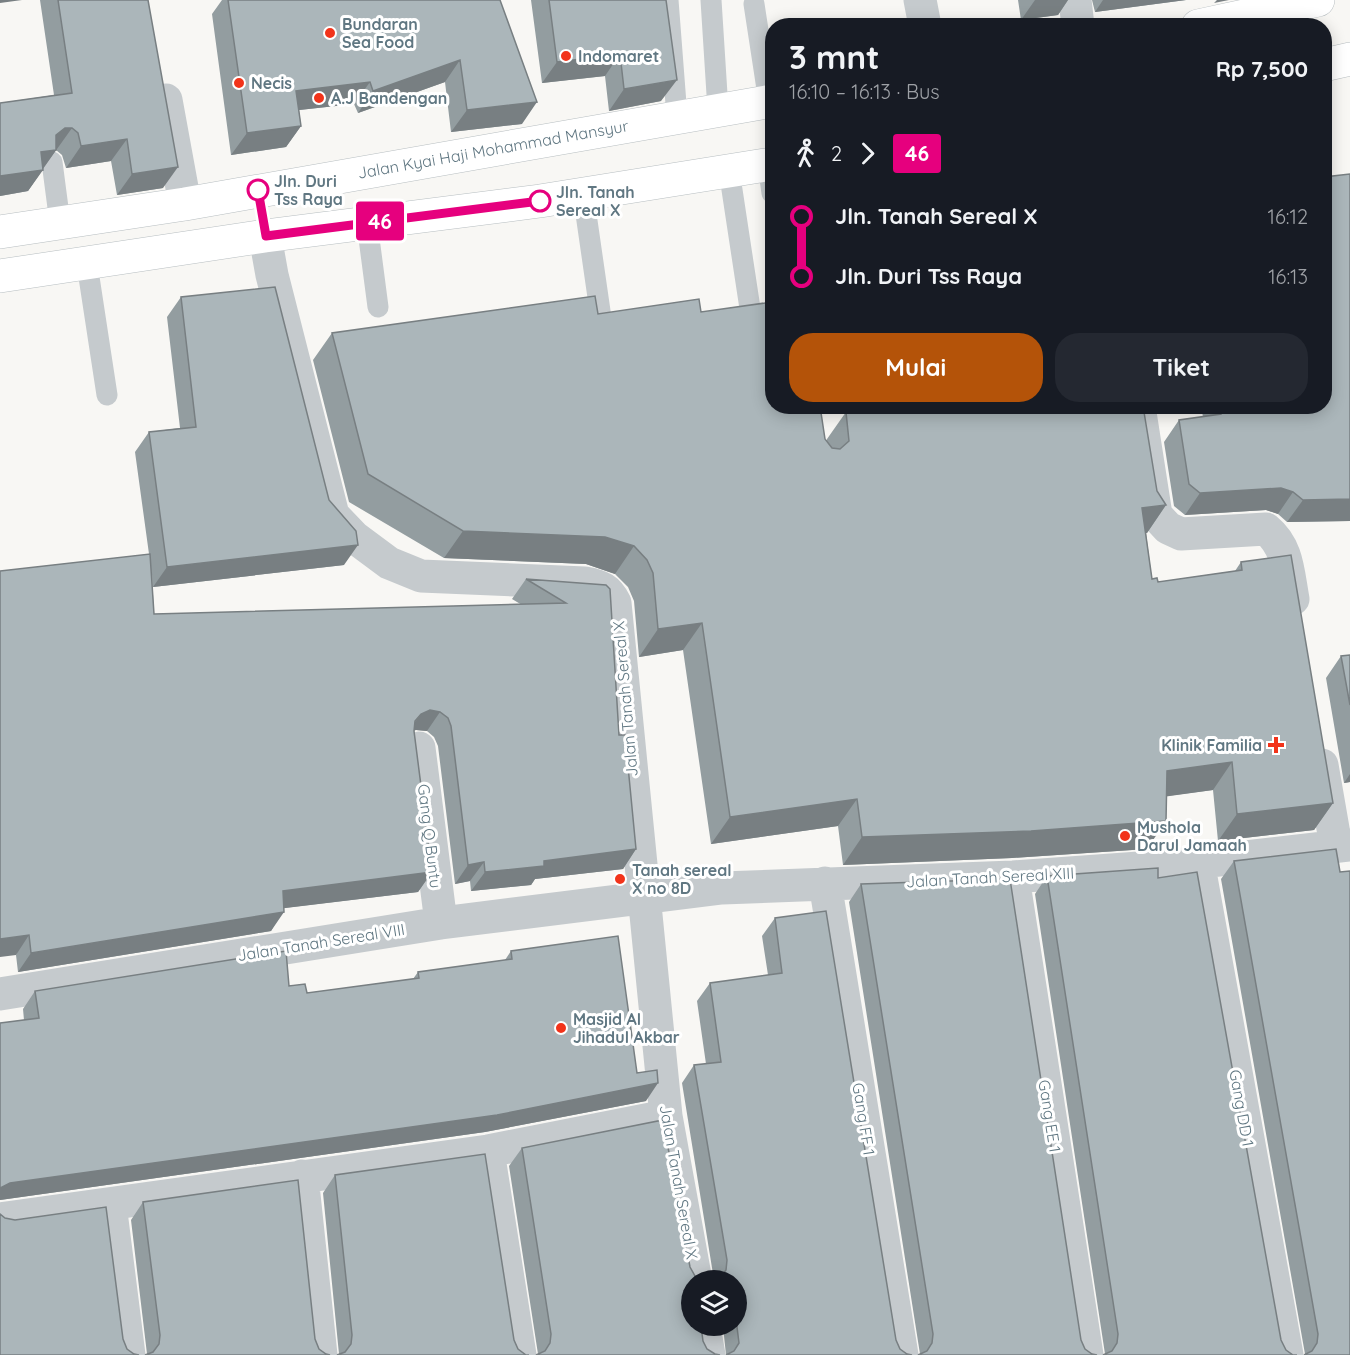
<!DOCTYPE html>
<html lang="id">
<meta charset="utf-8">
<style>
:root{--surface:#171b24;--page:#242831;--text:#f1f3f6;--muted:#9ea1a6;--accent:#b45309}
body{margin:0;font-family:Quicksand,sans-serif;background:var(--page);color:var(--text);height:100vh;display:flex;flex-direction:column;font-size:22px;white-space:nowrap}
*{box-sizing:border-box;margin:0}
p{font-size:20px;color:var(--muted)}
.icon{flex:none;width:33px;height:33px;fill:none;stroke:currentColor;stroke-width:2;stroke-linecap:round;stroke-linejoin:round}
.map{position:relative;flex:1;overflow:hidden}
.details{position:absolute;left:765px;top:18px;width:567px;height:396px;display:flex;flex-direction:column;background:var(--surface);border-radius:24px;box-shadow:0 3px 15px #0003}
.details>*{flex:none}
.badge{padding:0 12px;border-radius:4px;font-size:21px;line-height:39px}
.tools{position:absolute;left:681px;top:1270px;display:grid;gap:12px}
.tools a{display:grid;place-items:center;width:66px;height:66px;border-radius:50%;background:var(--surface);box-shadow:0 3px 15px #0003;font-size:30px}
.map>.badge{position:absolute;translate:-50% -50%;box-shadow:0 0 0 3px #fff}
.legs{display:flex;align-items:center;gap:9px;height:66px;padding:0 24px;font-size:20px}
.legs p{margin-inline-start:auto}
.head{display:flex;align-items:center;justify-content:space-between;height:102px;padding:0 24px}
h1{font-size:33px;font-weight:700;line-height:45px}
.button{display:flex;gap:12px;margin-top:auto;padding:12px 24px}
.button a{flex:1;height:69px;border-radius:24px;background:var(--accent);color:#fff;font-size:24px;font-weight:700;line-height:69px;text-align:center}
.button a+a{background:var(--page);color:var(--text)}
ul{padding:0 24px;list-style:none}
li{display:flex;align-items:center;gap:21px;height:60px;font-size:22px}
li i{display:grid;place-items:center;width:9px;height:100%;margin:0 8px;background:currentColor}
li i::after{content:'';width:15px;height:15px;margin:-8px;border:4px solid;border-radius:50%;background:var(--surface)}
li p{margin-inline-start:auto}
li:first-child i{background:linear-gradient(#0000 50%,currentColor 0)}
li:last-child i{background:linear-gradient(currentColor 50%,#0000 0)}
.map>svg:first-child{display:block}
</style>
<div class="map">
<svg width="1350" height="1355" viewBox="0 0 1350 1355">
<rect width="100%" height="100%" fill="#f8f7f4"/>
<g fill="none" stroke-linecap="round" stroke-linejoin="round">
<g stroke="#b7bec1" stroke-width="34">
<path id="secondary" d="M1198 26 1318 0
M1324 65 1350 59
M0 232 185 204 772 101
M0 276 265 236 540 201 772 164"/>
</g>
<path stroke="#c5cacd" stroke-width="21" d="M668 0 677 117
M711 0 718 110
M754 4 769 102
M52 162 60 223
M768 164 772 193
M729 170 751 315
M583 193 601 318
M367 223 378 307
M87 264 107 395"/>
<path stroke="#c5cacd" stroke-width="33" d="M920 0 925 26
M1075 0 1078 26
M265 236 272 275 333 515 354 537 389 563 421 576 585 583C601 586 608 589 615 603L666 1116 696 1281
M1139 406 1156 515 1168 528 1181 534 1266 529C1288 547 1288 572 1293 599
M419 748 441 923
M1322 765 1336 846
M1198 861 1287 1355
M1013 877 1087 1355
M825 883 902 1355
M0 994 441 923 722 888 1013 877 1167 866 1350 845
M488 1151 520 1355
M302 1176 321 1355
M110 1204 129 1355
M0 1219 488 1151 666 1116
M704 1326 709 1355"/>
<path stroke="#c5cacd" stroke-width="33" d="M166 100 185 204"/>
<use href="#secondary" stroke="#fff" stroke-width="33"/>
</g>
<path fill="#939da0" d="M40 0H148L163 188 117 195 111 161 66 168 62 155 56 150 28 191 0 196V103L54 95Z
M222 0H500L522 124 451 132 445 82 358 113 354 104 299 110 301 126 286 147 231 155 212 14Z
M531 0H666L661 101 609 111 605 76 542 83Z
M1018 0H1068L1058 15 1021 20Z
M1092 0H1186L1095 12Z
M1350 174V521L1287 522 1278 514 1266 510 1185 515 1174 506 1164 442 1179 420 1203 417 1201 406H1324Z
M181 297 344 565 153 587 152 574 154 614 522 605 512 599 526 579 606 585 619 735 636 849 623 869 535 879 531 885 471 891 470 881 455 884 438 746 434 737 427 731 416 730H414L432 872 418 892 284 908 271 931 18 972 16 955 149 554 135 452 149 432 180 428 167 317Z
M701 312 772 406 825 439 827 442V439L846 412 1157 491 1166 505 1147 533H1146L1152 579 1158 582 1235 571 1241 562 1333 803 1314 830 1218 841 1213 790 1167 796 1147 849 1012 858 843 865 838 826 711 844 683 650 639 657 634 601 628 587 615 574 586 564 444 558 349 502 313 360 332 333 598 314Z
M1350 655V782L1344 783 1326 678 1341 656Z
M1234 861 1340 872 1350 1355 1305 1354 1221 879Z
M1047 876 1158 878 1281 1340 1286 1350 1293 1355 1105 1354 1035 894Z
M861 884 1085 1349 1092 1354H920L849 902Z
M775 918 896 1340 900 1349 907 1354 726 1355 723 1326H736V1281L714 1280 682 1083 694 1065 706 1064 697 1001 710 983 768 975 762 936Z
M511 951 637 1073 646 1101 485 1132 0 1200V1023L24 1020 23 1009 35 991 289 986 307 993 413 979 418 972 505 960Z
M522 1148 690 1267 695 1276 702 1281 538 1354 509 1166Z
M335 1175 514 1340 518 1349 526 1355 339 1354 323 1193Z
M143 1202 315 1339 319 1349 326 1354H147L131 1220Z"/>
<path fill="#787f82" d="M0 0H22L0 3Z
M1035 0H1068L1058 15 1021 20Z
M1103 0H1186L1095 12Z
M1217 0H1229L1214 3Z
M620 54 605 76 542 83 557 62Z
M460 60 445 82 358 113 373 91Z
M677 80 661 101 609 111 624 89Z
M370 82 354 104 281 112 296 91Z
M537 102 522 124 451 132 467 110Z
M301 126 286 147 231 155 247 133Z
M65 128H72L42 170H43L28 191 0 196V176L41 152 56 135Z
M127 139 111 161 66 168 81 146Z
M178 167 163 188 117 195 132 174Z
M1281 488 1293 492 1278 514 1266 510 1185 515 1200 493Z
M1350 499V521L1287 522 1303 500Z
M1166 505 1147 533 1123 535 1142 508Z
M463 531 605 537 634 546 615 574 586 564 444 558Z
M358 545 344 565 153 587 167 567Z
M702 623 683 650 639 657 658 629Z
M430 710 440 712 427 731 416 730 407 733 421 714Z
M1232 762 1213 790 1148 799 1167 771Z
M1350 774V782L1344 783Z
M857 799 838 826 711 844 730 817Z
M1333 803 1314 830 1218 841 1237 814Z
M1166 821 1147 849 1012 858 843 865 862 837Z
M636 849 623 869 535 879 531 885 471 891 485 872 544 861Z
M484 862 470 881 455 884 468 865Z
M432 872 418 892 269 910 283 891Z
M284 912 271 931 18 972 31 953Z
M29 935 16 955 0 957V939Z
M658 1083 646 1101 485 1132 0 1200V1188L10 1183Z"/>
<path fill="#abb6ba" stroke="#787f82" stroke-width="1.5" d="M58 0H148L178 167 132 174 127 139 81 146 78 133 72 128H65L56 135V150L41 152 43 170 0 176V103L72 93Z
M228 0H500L537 102 467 110 460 60 373 91 370 82 296 91 301 126 247 133Z
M549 0H666L677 80 624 89 620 54 557 62Z
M1350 174V499L1303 500 1293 492 1281 488 1200 493 1189 484 1179 420 1221 414 1220 406H1324V177Z
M275 287 329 500 356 531 358 545 167 567 149 432 196 427 181 297Z
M595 296 598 314 699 299 701 312 772 302V406H820L825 439 832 448 840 449 849 441 846 412 881 406H1143L1157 491 1166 505 1142 508 1152 579 1157 578 1158 582 1242 570 1241 562 1291 555 1333 803 1237 814 1232 762 1167 771 1166 821 1031 831 862 837 857 799 730 817 702 623 658 629 653 573 647 560 634 546 605 537 463 531 368 474 332 333Z
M150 554 154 614 566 603 526 579 606 585 610 589 619 735H625L636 849 544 861V866L485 872 484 862 468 865 451 726 448 718 440 712 430 710 421 714 415 721 414 731 432 872 283 891 284 912 31 953 29 935 0 939V571Z
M1350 655V705L1341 656Z
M1336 849 1340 872 1350 871V1355H1304L1312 1351 1317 1343 1318 1334 1234 861Z
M1158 868V878L1197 872 1281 1340 1286 1350 1293 1355H1297H1103L1112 1351 1117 1343 1118 1334 1047 876Z
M1010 879 1081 1340 1085 1349 1092 1354 1097 1355H918L927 1351 932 1343 933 1334 861 884Z
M826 911 896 1340 900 1349 907 1354 912 1355H726L734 1351 739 1343 736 1319V1281H713L720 1278 726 1270 727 1260 694 1065 721 1062 710 983 782 973 775 918Z
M618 936 637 1073 657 1070 658 1083 497 1115 10 1183 0 1188V1023L39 1018 35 991 286 951 289 986 305 984 307 993 419 978 418 972 512 959 511 951Z
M663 1120 690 1267 695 1276 702 1281H706H692V1326H701L703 1341 707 1349 715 1354 720 1355H536L545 1351 550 1343 551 1334 522 1148Z
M485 1154 514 1340 518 1349 526 1355H529H337L345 1352 351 1344 352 1335 335 1175Z
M298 1180 315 1339 319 1349 326 1354 330 1355H145L153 1352 159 1344 160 1335 143 1202Z
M106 1207 123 1339 127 1349 134 1354 139 1355H0V1214L5 1218 15 1220Z"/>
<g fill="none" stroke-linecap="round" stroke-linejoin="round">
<g stroke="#fff" stroke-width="14">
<path id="line-1" d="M258 190 266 236 540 201"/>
</g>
<use href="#line-1" stroke="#e6007e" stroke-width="9"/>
</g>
<g fill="#f2331a" stroke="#fff" stroke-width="2">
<circle cx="330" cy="33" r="6"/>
<circle cx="566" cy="56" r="6"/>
<circle cx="239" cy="83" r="6"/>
<circle cx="319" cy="98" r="6"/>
<path d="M1273 736h6v6h6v6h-6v6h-6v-6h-6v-6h6z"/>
<circle cx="1125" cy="836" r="6"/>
<circle cx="620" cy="879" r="6"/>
<circle cx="561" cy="1028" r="6"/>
</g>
<g fill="#fff" stroke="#e6007e" stroke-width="3">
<circle cx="258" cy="190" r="10"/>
<circle cx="540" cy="201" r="10"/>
</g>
<g text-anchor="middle" stroke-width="6" stroke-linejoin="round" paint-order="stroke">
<g font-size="16" font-weight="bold" fill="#607782" stroke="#fff" text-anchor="start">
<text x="342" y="30">Bundaran<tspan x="342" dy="18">Sea Food</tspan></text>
<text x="578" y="62">Indomaret</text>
<text x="251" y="89">Necis</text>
<text x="331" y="104">A.J Bandengan</text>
<text x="1262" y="751" text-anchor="end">Klinik Familia</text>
<text x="1137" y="833">Mushola<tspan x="1137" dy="18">Darul Jamaah</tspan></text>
<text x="632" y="876">Tanah sereal<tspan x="632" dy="18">X no 8D</tspan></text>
<text x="573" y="1025">Masjid Al<tspan x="573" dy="18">Jihadul Akbar</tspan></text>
</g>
<g font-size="16" fill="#607782" stroke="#fff">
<text transform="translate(493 149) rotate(-10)" y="6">Jalan Kyai Haji Mohammad Mansyur</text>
<text transform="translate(625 699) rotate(-95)" y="6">Jalan Tanah Sereal X</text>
<text transform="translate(430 836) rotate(83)" y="6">Gang Q Buntu</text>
<text transform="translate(990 877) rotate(-3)" y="6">Jalan Tanah Sereal XIII</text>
<text transform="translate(321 942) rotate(-9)" y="6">Jalan Tanah Sereal VIII</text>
<text transform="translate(1242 1108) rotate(80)" y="6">Gang DD 1</text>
<text transform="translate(1050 1116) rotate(81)" y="6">Gang EE 1</text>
<text transform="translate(864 1119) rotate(81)" y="6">Gang FF 1</text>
<text transform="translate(679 1182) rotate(80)" y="6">Jalan Tanah Sereal X</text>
</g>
<g font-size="16" font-weight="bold" fill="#607782" stroke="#fff" text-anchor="start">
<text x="274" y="187">Jln. Duri<tspan x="274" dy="18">Tss Raya</tspan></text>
<text x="556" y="198">Jln. Tanah<tspan x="556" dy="18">Sereal X</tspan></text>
</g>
</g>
</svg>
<div class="tools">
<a><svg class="icon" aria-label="layers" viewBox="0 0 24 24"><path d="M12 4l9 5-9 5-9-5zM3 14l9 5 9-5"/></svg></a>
</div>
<b class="badge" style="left:380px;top:221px;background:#e6007e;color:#fff">46</b>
<section class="details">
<div class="head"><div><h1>3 mnt</h1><p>16:10 – 16:13 · Bus</p></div><b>Rp 7,500</b></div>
<div class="legs"><svg class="icon" aria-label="walk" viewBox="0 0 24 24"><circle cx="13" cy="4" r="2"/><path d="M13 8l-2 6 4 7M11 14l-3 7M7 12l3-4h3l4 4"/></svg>2<svg class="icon" aria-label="forward" viewBox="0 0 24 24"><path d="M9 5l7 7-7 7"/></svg><b class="badge" style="background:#e6007e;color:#fff">46</b></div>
<ul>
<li><i style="color:#e6007e"></i><b>Jln. Tanah Sereal X</b><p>16:12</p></li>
<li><i style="color:#e6007e"></i><b>Jln. Duri Tss Raya</b><p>16:13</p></li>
</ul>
<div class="button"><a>Mulai</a><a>Tiket</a></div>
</section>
</div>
